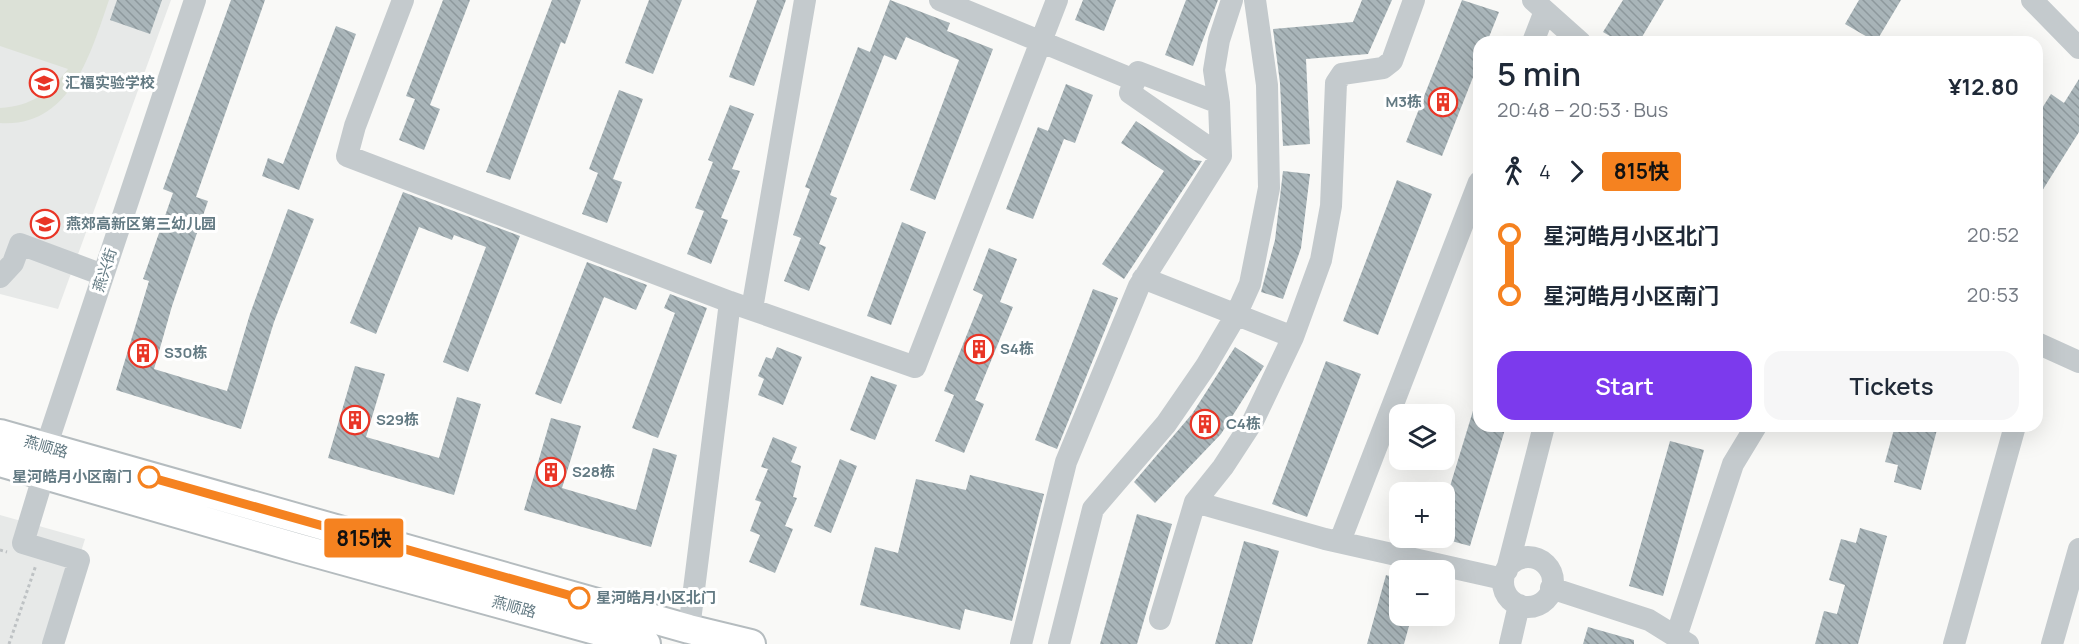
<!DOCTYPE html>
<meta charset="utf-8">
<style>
:root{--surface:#fff;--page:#f6f6f7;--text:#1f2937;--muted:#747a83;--accent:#7c3aed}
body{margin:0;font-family:Manrope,"Noto Sans SC",sans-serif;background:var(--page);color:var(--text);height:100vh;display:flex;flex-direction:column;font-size:22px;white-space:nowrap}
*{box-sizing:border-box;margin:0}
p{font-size:20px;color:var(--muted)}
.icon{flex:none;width:33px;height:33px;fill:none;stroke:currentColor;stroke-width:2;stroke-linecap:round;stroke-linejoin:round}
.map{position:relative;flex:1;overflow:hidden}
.sheet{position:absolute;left:1473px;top:36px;width:570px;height:396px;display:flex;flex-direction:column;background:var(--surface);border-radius:18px;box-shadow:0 6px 24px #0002}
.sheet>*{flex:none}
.badge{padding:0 12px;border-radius:4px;font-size:21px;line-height:39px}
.buttons{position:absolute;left:1389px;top:404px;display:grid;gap:12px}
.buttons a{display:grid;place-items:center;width:66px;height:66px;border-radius:12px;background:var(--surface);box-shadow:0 6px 24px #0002;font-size:30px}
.map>.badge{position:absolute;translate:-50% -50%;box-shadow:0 0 0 3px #fff}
.legs{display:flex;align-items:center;gap:9px;height:66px;padding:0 24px;font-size:20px}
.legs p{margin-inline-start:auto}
.overview{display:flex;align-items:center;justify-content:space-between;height:102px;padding:0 24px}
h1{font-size:33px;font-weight:600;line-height:45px}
.button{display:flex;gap:12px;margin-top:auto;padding:12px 24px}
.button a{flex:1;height:69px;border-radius:18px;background:var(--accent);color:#fff;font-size:24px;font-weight:600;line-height:69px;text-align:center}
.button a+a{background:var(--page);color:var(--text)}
ul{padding:0 24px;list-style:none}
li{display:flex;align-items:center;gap:21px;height:60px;font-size:22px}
li i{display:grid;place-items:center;width:9px;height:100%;margin:0 8px;background:currentColor}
li i::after{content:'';width:15px;height:15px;margin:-8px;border:4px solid;border-radius:50%;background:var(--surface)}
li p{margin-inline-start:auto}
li:first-child i{background:linear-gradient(#0000 50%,currentColor 0)}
li:last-child i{background:linear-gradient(currentColor 50%,#0000 0)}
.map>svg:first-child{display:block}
</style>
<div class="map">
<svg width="2079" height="644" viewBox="0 0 2079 644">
<defs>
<pattern id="building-back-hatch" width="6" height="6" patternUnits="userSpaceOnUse" patternTransform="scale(1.5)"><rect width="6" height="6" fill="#a9b5b9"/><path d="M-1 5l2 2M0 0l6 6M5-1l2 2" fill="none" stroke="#8d989c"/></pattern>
</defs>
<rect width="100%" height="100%" fill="#f9f9f7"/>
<path fill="#e7e9e8" d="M0 0H171L58 309 0 294Z
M0 515 85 539 52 644H0Z"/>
<path fill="#dce1d7" d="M0 0H109C91 52 71 128 0 123V108C31 106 50 93 68 69L0 46Z"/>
<path fill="url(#building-back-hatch)" d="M117 0H162L150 34 110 20Z
M231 0H265L196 197 208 201 172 306 154 369 227 391 250 314 288 209 314 219 274 322 241 429 116 390 149 281 143 279 173 193 163 189Z
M443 0H470L430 105 440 109 424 150 399 140 415 99 406 96Z
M552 0H581L565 44 561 42 510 180 486 172Z
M649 0H682L653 74 625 63Z
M757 0H786L754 86 729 77Z
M890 0 950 23 947 31 993 49 935 200 910 190 959 60 906 37 896 60 884 55 830 195 837 198 819 244 826 247 809 291 784 281 801 238 793 235 810 189 805 187 858 47 870 52Z
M1083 0H1116L1104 31 1075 20Z
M1186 0H1218L1193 66 1165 55Z
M1362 0H1392L1368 54 1306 59 1310 144 1283 146 1280 83 1273 29 1353 22Z
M1462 0 1499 12 1487 42H1479V62L1442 156 1406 142Z
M1623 0H1664L1639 42H1620L1603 32Z
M1859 0H1901L1876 42 1845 24Z
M336 26 356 34 299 190 262 176 268 158 283 164Z
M2079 79V132L2037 199V116L2051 94 2064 103Z
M1066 84 1093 95 1075 143 1064 139 1033 219 1006 209 1038 127 1048 131Z
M619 90 643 99 613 179 622 182 607 223 582 214 598 173 589 169Z
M730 105 754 114 732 169 740 171 721 218 728 220 711 264 687 254 704 211 695 208 713 162 708 160Z
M1136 121 1194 160 1202 161 1124 279 1102 264 1164 171 1121 143Z
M1283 171 1310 174 1301 248 1283 299 1261 292 1275 240Z
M1397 180 1432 194 1378 335 1343 321Z
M403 192 520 236 468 372 443 362 486 247 454 235 452 240 419 227 376 334 350 323Z
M902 222 926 232 891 325 867 316Z
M989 248 1017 259 1000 302 1013 307 975 400 984 404 964 453 935 441 954 395 944 391 983 295 973 290Z
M587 262 647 285 636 310 604 297 561 404 535 394Z
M1093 289 1118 298 1057 449 1035 440Z
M670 294 707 308 658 438 632 428 675 313 664 308Z
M777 347 802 357 783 405 758 395 764 379 758 376 766 357 772 359Z
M1235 347 1264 366 1221 434 1155 503 1134 482 1192 414Z
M1326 361 1361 374 1307 517 1272 504Z
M355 366 385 374 366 437 439 458 457 397 481 404 454 495 328 458Z
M871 376 897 385 875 440 850 430Z
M1476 401H1479V426H1506L1470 546 1444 539V506Z
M551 418 581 426 562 488 636 510 653 448 677 455 651 547 524 510Z
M1895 426H1938L1921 490 1894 482 1898 465 1885 462Z
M773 437 797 447 791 462 801 466 793 497 797 498 785 526 793 529 775 573 749 562 760 535 750 531 761 502 755 500 768 469 761 467Z
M1670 441 1704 450 1663 596 1629 586Z
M840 459 857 466 831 533 814 526Z
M970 475 1044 494 1012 621 965 609 960 630 860 605 875 547 898 553 916 479 966 490Z
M1137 514 1172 524 1137 644H1100Z
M1860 528 1887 536 1858 644H1815L1824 611 1837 614 1845 585 1829 580 1841 539 1856 543Z
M1244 541 1279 551 1252 644H1215Z
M1386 575 1400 579V615H1412L1404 644H1367Z
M1588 627 1634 640V644H1583Z"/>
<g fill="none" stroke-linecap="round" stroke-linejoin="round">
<g stroke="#b5bcbf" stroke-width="32">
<path id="major" d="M0 434 689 629 751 644
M0 462 298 548 646 644"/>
</g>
<path stroke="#bec2c4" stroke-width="3" stroke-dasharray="3 3" stroke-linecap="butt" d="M0 550 7 552
M9 644 36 565"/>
<path stroke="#c4cacd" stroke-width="22" d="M403 0 355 126 347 156 730 302 915 367 1057 0
M940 0 1134 80
M1533 0 1580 42
M2032 0 2079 48
M1533 42 1545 11
M1219 103 1138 72 1130 93 1221 156
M0 277 13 263 20 244 103 275
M1143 278 1293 337
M752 309 805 0
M2037 343 2079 362
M41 462 195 0
M44 474 23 543 79 560 53 644
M1195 502 1325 539 1503 579
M1340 541 1479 182
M1503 582a25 25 0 1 1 50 0a25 25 0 1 1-50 0Z
M1507 570 1544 426
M1551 588 1649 620 1688 644
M1160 619 1195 502 1223 467 1253 421 1293 337 1321 260 1331 206 1336 83 1342 74 1383 68 1392 61 1414 0
M689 629 730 302
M1676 637 1733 464 1756 426
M1021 644 1066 462 1139 286 1221 156 1219 103 1214 70 1219 40 1232 0
M1059 644 1093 509 1166 424 1206 366 1236 315 1250 284 1269 188 1267 85 1255 0
M1510 644 1519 605
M1954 644 2015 426
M2052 644 2079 549"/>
<use href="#major" stroke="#fff" stroke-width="28"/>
</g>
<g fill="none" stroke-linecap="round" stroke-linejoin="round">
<g stroke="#fff" stroke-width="14">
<path id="line-1" d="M149 477 579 598"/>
</g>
<use href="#line-1" stroke="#f58220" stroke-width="9"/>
</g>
<defs>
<g id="school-ring" transform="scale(1.5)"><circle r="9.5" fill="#fff" stroke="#e93526" stroke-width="1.5"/><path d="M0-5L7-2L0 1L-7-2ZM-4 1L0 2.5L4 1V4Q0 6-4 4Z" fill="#e93526"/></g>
<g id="building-ring" transform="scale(1.5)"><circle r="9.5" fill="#fff" stroke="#e93526" stroke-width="1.5"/><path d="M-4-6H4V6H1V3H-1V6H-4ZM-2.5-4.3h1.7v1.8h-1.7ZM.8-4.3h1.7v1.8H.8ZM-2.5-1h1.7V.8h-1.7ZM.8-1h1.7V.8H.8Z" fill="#e93526"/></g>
</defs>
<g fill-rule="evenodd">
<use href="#school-ring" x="44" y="83"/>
<use href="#building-ring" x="1443" y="102"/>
<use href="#school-ring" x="45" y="224"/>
<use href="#building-ring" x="979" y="349"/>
<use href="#building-ring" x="143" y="353"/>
<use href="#building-ring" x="355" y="420"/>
<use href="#building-ring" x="1205" y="424"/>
<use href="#building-ring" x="551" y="472"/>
</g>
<g fill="#fff" stroke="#f58220" stroke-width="3">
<circle cx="149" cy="477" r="10"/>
<circle cx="579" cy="598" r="10"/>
</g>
<g text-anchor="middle" stroke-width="6" stroke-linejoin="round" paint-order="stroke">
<g font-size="15" font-weight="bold" fill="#637a83" stroke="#fff" text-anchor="start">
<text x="65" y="88">汇福实验学校</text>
<text x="1422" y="107" text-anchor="end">M3栋</text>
<text x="66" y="229">燕郊高新区第三幼儿园</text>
<text x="1000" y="354">S4栋</text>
<text x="164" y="358">S30栋</text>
<text x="376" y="425">S29栋</text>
<text x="1226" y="429">C4栋</text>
<text x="572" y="477">S28栋</text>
</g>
<g font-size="15" fill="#637a83" stroke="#fff">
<text transform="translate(105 270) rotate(-72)" y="5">燕兴街</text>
<text transform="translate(46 447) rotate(16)" y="5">燕顺路</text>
<text transform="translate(514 607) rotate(15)" y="5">燕顺路</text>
</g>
<g font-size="15" font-weight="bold" fill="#637a83" stroke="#fff" text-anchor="end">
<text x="132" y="482">星河皓月小区南门</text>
<text x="596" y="603" text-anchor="start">星河皓月小区北门</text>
</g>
</g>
</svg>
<div class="buttons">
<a><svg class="icon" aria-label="layers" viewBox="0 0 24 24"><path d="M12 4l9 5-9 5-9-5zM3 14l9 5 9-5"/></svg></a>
<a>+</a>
<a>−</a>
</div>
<b class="badge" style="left:364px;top:538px;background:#f58220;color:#111">815快</b>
<section class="sheet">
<div class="overview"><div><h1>5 min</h1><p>20:48 – 20:53 · Bus</p></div><b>¥12.80</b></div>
<div class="legs"><svg class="icon" aria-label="walk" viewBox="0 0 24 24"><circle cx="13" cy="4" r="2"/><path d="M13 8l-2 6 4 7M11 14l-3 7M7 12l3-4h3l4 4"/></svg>4<svg class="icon" aria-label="forward" viewBox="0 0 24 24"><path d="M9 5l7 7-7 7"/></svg><b class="badge" style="background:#f58220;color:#111">815快</b></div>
<ul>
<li><i style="color:#f58220"></i><b>星河皓月小区北门</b><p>20:52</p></li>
<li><i style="color:#f58220"></i><b>星河皓月小区南门</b><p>20:53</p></li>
</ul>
<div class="button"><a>Start</a><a>Tickets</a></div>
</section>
</div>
